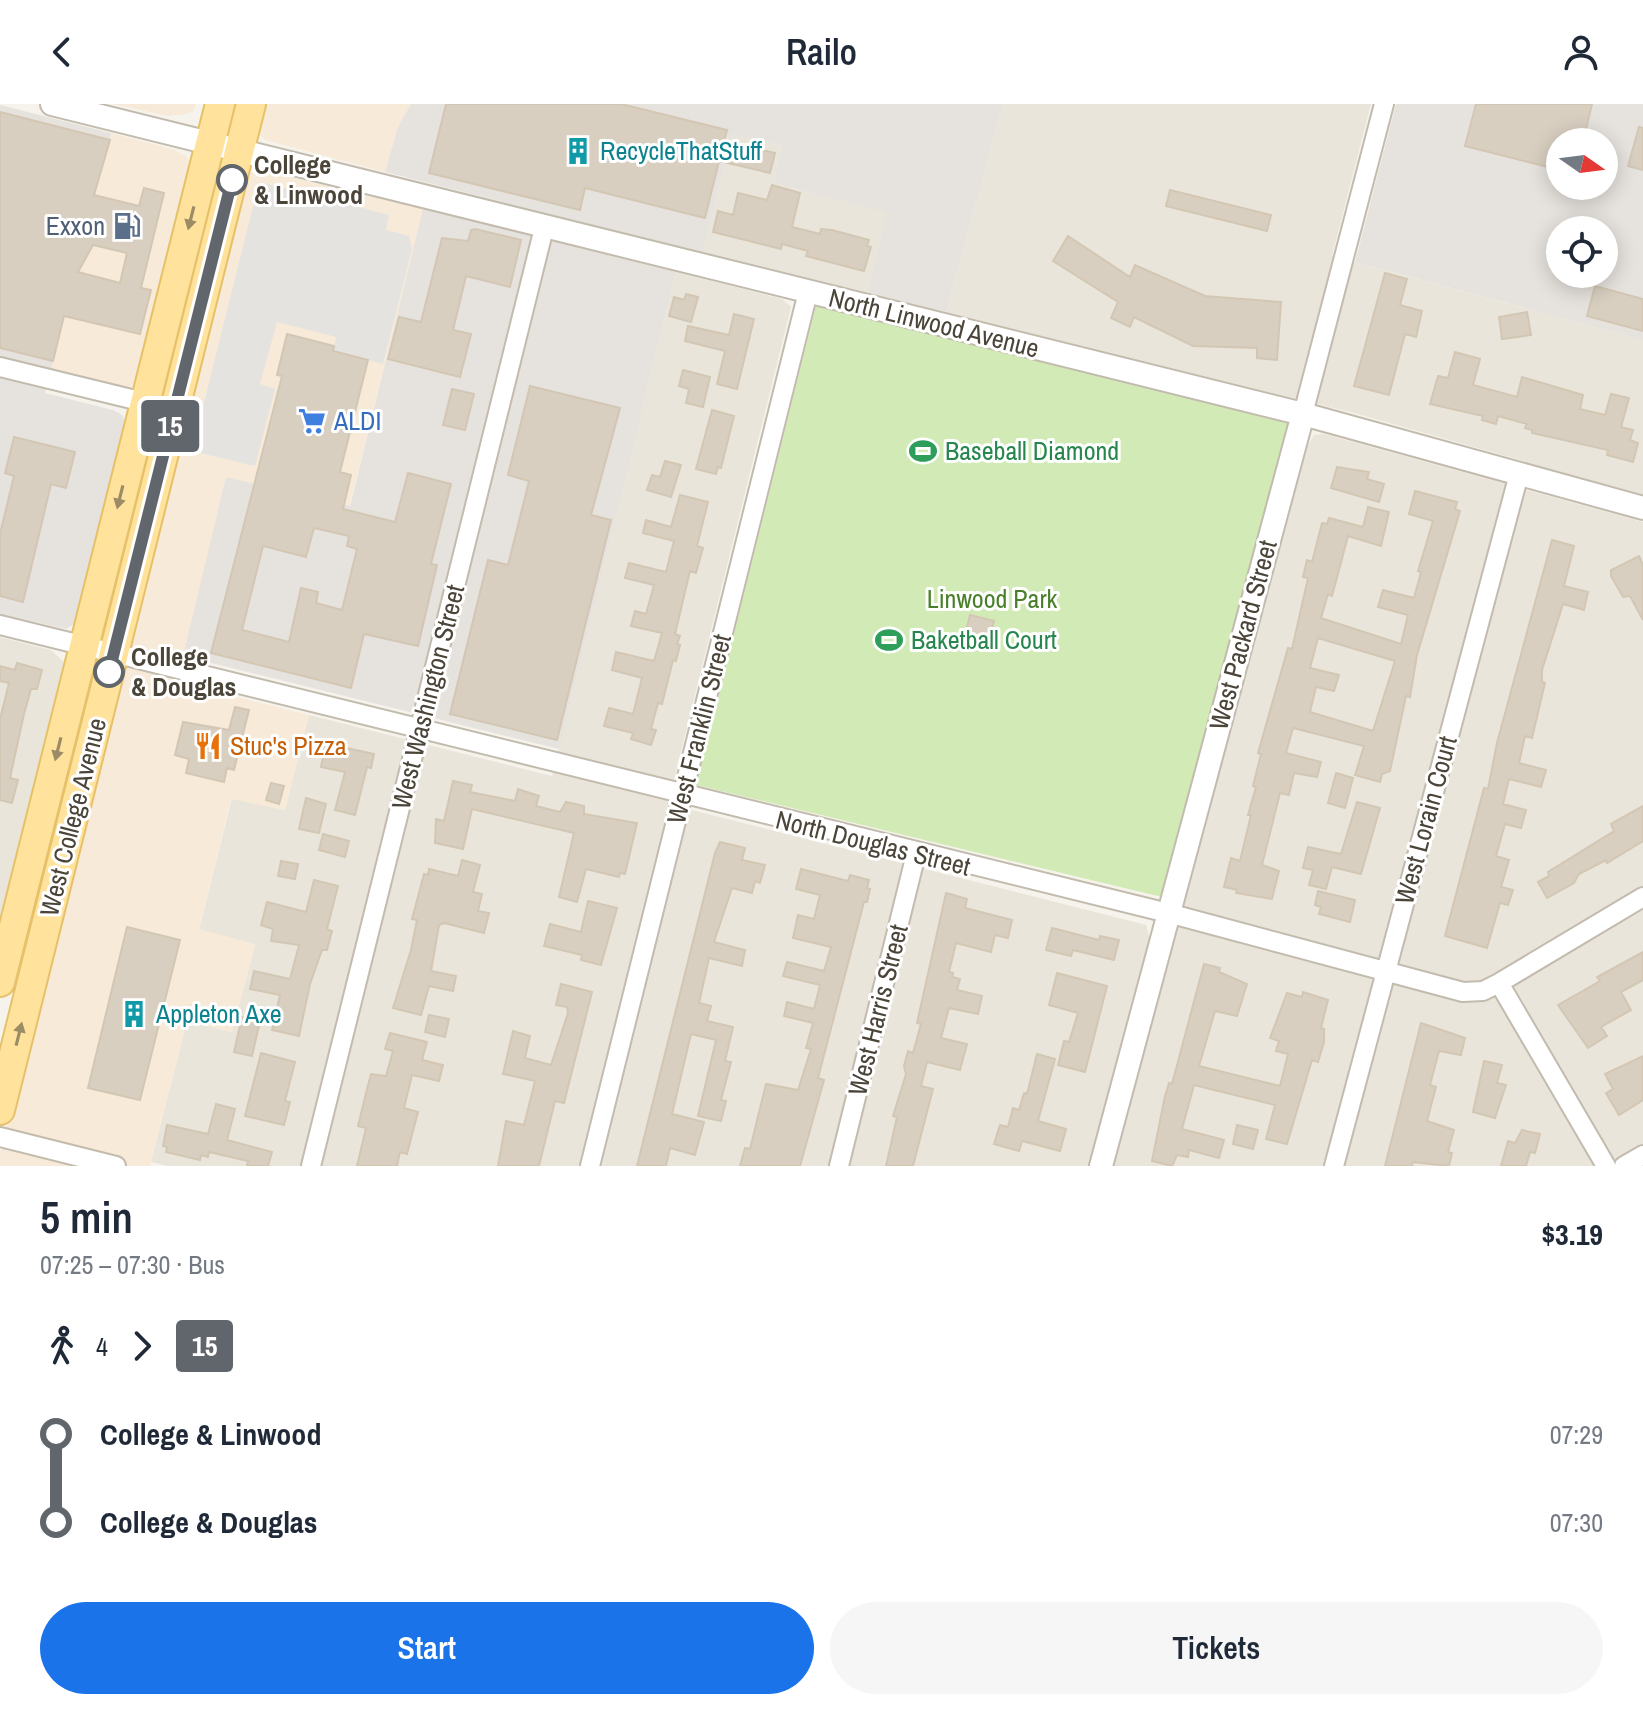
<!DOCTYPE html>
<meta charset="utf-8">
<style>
:root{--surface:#fff;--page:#f6f6f7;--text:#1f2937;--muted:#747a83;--accent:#1a73e8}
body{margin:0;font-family:"Archivo Narrow",sans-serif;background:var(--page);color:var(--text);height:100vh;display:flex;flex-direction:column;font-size:30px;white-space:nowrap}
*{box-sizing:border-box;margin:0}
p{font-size:26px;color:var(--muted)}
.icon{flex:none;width:44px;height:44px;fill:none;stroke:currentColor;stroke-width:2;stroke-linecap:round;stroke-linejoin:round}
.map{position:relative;height:1062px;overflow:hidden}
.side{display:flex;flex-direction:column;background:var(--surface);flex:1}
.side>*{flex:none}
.badge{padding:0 16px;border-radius:6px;font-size:28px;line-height:52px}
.needle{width:52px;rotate:104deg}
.tools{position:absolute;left:1546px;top:24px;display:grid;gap:16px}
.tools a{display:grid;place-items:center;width:72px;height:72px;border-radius:50%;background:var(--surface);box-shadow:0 4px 20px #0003;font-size:40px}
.map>.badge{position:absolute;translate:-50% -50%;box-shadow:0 0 0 4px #fff}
.legs{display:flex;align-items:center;gap:12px;height:88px;padding:0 40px;font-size:26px}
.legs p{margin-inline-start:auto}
.headline{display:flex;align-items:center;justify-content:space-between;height:136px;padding:0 40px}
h1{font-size:44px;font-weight:600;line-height:60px}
.primary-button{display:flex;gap:16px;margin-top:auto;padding:16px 40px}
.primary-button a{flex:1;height:92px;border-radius:48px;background:var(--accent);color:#fff;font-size:32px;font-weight:600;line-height:92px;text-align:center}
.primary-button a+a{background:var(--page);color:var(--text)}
ul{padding:0 40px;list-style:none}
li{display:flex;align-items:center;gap:28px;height:88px;font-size:30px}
li i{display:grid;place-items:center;width:12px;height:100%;margin:0 10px;background:currentColor}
li i::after{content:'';width:20px;height:20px;margin:-10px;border:6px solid;border-radius:50%;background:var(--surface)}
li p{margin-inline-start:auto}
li:first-child i{background:linear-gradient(#0000 50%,currentColor 0)}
li:last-child i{background:linear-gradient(currentColor 50%,#0000 0)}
header{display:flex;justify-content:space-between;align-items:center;height:104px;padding:0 40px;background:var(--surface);font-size:36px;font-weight:600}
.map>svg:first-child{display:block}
</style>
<header><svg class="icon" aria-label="back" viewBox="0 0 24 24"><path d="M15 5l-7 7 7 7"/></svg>Railo<svg class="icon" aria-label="person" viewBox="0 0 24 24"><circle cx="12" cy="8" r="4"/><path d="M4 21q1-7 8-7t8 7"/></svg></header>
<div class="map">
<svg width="1643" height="1062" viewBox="0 0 1643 1062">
<rect width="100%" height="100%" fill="#f6f3ec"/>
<path fill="#eae5da" d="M1003 0H1371L1332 152 1643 236V391L1354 309 946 209Z
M733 30 782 42 773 79 888 109 867 189 703 149Z
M676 168 782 195 791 203 668 700 1146 821 1150 835 1089 1062H168L151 1058 187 917 232 928 255 841 199 826 232 694 285 706 309 611 552 672Z
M1324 330 1643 418V1062H1112L1308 341 1314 331Z
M0 533 51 546 66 560 0 835Z"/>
<path fill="#f7ead8" d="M114 0H196L193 7 186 10 167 12Z
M261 0H411L398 23 385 68 265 36 258 29 257 19Z
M111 29 175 46 187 53 192 62 139 276 128 284 50 266Z
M265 67 423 105 349 403 226 373 177 578 309 611 285 706 231 695 199 825 255 840 232 928 187 917 150 1062H0V1049L242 79 249 69Z"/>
<path fill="#e6e2dd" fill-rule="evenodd" d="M411 0H1003L946 209 867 189 887 109 773 79 782 42 733 30 703 149 385 68 398 23Z
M1396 0H1643V236L1355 158ZM1560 38H1604V82H1560ZM1560 126H1604V170H1560Z
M0 1 111 29 45 289 113 306 122 311 127 320 77 518 66 525 0 510Z
M423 105 676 168 559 645 183 552 226 373 350 402Z"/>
<path fill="#d2eab5" d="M817 198 1290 317 1162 793 696 681Z"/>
<path fill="#e5e3e0" d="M259 78 389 111 386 126 409 132 412 145 383 260 333 247 336 233 277 218 260 280 275 285 255 362 192 347Z"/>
<path fill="#d8cfc1" stroke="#d3c7b4" stroke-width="2" fill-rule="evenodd" d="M446 0H621L727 26 724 37 775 49 770 69 719 57 705 114 585 84 580 106 429 69Z
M1476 0H1592L1583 38H1560V66L1465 42Z
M0 8 110 36 94 91 139 102 144 84 164 89 141 184 151 186 140 230 64 212 53 257 0 244ZM93 141 127 149 120 179 78 168Z
M1639 23 1643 24V66L1628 62Z
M772 81 800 89 792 123 820 130 821 125 832 126 869 136 867 142 871 143 864 167 806 152 808 147 782 140 781 145 713 128 718 107 733 111 738 89 767 96Z
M1170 86 1271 111 1267 127 1166 102Z
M475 125 521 136 510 183 466 172 453 226 471 230 460 273 388 255 399 213 421 218 442 134 468 137 471 126Z
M1068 132 1130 173 1135 161 1205 192 1281 198 1277 256 1257 254V244L1193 242 1134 213 1130 223 1111 214 1118 198 1053 157Z
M1385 169 1407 175 1400 201 1422 207 1416 233 1405 230 1389 291 1354 282Z
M1595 182 1643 195V227L1587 212Z
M686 190 698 193 691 218 669 212 674 193 684 196Z
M1527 208 1531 231 1502 235 1499 213Z
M734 210 754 215 737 285 717 280 725 247 685 237 688 222 729 231Z
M287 230 334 242 333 247 368 256 340 368 351 371 343 405 395 418 408 369 451 380 431 460 437 461 418 542 364 530 351 584 211 549 282 272 277 271ZM314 424 349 432 347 442 357 445 342 506 316 499 318 488 301 484 289 538 242 526 263 442 306 453Z
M1455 248 1480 255 1473 281 1517 293 1522 273 1583 291 1580 305 1605 311 1611 290 1629 294 1621 323 1633 326 1630 336 1638 339 1633 358 1607 351 1608 346 1532 329V326L1525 324 1527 320 1498 312 1496 320 1482 316 1483 312 1430 300 1438 272 1448 274Z
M683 266 710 273 703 303 686 299 689 285 679 282Z
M530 282 620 304 591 411 611 416 557 636 450 610 488 456 508 461 529 377 508 371Z
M452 285 474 290 465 326 443 321Z
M712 306 734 312 721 364 718 363 716 370 696 365Z
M14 333 75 348 66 384 51 380 23 498 0 492V430L14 372 5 369Z
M665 357 681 361 671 393 647 386 652 371 660 373Z
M1337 363 1369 368 1367 375 1384 380 1379 398 1331 384Z
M1415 387 1457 398 1455 405 1460 407 1417 551 1410 593 1406 592 1390 667 1382 670 1380 678 1355 671 1364 642 1293 624 1286 649 1321 658 1317 673 1294 669 1289 691 1280 689 1262 761 1279 767 1272 795 1236 789 1237 786 1224 783 1231 754 1240 757 1251 711H1248L1256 683 1253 682 1261 650 1258 649 1288 544 1292 545 1308 474 1303 473 1307 456 1312 458 1322 419 1327 420 1329 414 1363 423 1368 403 1389 408 1381 442 1348 432 1332 492 1328 490 1321 514 1401 540 1408 511 1378 503 1383 486 1414 494 1421 468 1418 467 1433 417 1409 410ZM1318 534 1395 557 1373 627 1310 608 1316 583 1334 587 1339 571 1310 564Z
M680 391 708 398 697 442 703 444 696 469 690 467 675 530 680 532 677 540 680 541 676 557 673 556 662 600 658 599 651 625 656 626 651 641 631 635 633 629 604 622 609 604 633 610 642 574 612 566 616 548 654 557 662 529 631 522 635 507 646 510 654 481 625 474 629 459 666 468 674 437 643 429 646 416 671 423Z
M1552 436 1574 442 1564 482 1588 488 1584 506 1563 500 1542 566V578L1545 579 1532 634 1525 632 1519 659 1546 666 1541 683 1509 675 1503 700 1526 706 1521 724 1505 720 1496 752 1509 756 1501 783 1513 786 1508 801 1500 799 1487 844 1445 832 1484 684 1488 685 1497 639Z
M1639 452 1643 461V516L1630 492 1623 493 1611 472V466Z
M970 511 994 517 987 544 963 539Z
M17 559 42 566 37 585H31L24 610 10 674 18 676 12 699 0 696V615L9 579 0 577V562L15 566Z
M235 603 249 606 234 666 227 664 224 678 186 669 189 655 175 651 183 618 229 626Z
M325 643 341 647 342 643 374 650 371 664 367 663 355 711 335 706 345 668 321 663Z
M1336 669 1353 674 1345 704 1328 699Z
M453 677 472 681 470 688 515 697 518 685 539 692 536 702 560 708 566 698 584 702V710L637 719 625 770 620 769 619 773 586 765 577 798 559 793 574 729 472 705 463 745 435 739 436 715 444 717Z
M271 679 284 682 279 700 266 696Z
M306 694 326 700 319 729 299 725Z
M1357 698 1380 704 1361 770 1332 763 1326 785 1309 781 1313 766 1303 764 1308 743 1341 750Z
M1643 702V737L1607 759 1606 756 1579 770 1574 779 1547 794 1538 778 1549 772 1548 768 1614 727 1611 720Z
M323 730 349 737 345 753 319 746Z
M720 738 745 744 742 756 765 761 760 779 755 777 752 789 732 784 714 838 745 846 742 862 709 854 699 899 711 902 707 917 733 923 725 957 731 958 721 996 726 997 721 1017 698 1012 716 936 691 930 672 1010 704 1018 695 1051 670 1044 666 1062H637L715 749Z
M462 756 480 761 473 788 482 790 478 807 489 809 484 829 444 819 439 821 431 867 456 872 453 887 429 882 421 911 393 904 411 846 417 816 412 815 424 770 428 771 429 765 458 772Z
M281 757 298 760 295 775 278 772Z
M801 765 848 777 850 771 869 776 867 784 870 785 867 798H864L818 974 824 976 800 1062H740L745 1044 750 1045 766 980 798 986 811 945 806 944 813 919 784 912 787 898 814 905 820 881 783 872 787 858 824 867 831 843 793 834 798 811 814 815 820 791 796 785Z
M314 776 338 782 327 825 332 827 327 846H322L310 880 299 932 272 926 280 891 250 885 254 867 290 875 299 841 271 837 273 825 261 821 267 798 306 808Z
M1318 787 1355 796 1350 818 1319 810 1321 803 1315 801Z
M946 789 967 795 965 804 1012 816 1008 834 995 831 991 848 956 839 949 868 953 869 952 873 960 875 957 886 982 892 978 910 949 904 941 934 967 940 960 966 927 958 921 982 933 985 913 1062H886L897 1013 893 1012 906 970 904 962 908 947 913 949 921 920 917 919Z
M588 797 617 804 601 861 581 856 582 851 544 842 550 820 581 828Z
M127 823 180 836 140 996 88 984Z
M1052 824 1099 836 1100 832 1119 836 1114 856 1073 846 1071 852 1046 846Z
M1643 848V876L1621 888 1631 906 1601 923 1607 932 1588 944 1558 901 1600 877 1597 873Z
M1204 860 1220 864 1219 868 1247 880 1237 912 1215 907 1199 962 1280 982 1288 950 1276 947 1279 937 1270 934 1287 889 1302 893 1303 888 1328 896 1321 924 1324 925V938L1318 958 1312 956 1287 1040 1266 1035 1275 1001 1194 981 1182 1025 1224 1036 1219 1054 1189 1046 1188 1053 1177 1051 1172 1062 1152 1057 1165 992 1169 979 1172 980Z
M1057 869 1107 882 1085 968 1058 961 1064 937 1069 938 1078 909 1049 901Z
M561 880 592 888 564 999 555 997 539 1062H498L506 1017 524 1021 535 977 503 970 513 927 530 932 525 954 551 961 568 909 567 903 556 901Z
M429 911 449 915 445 933 425 928Z
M242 913 260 917 252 952 234 948Z
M1421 919 1465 934 1461 951 1439 947 1430 981 1436 983 1427 1017 1454 1026 1448 1048 1452 1049 1449 1062 1413 1058 1412 1062H1385Z
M390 929 427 938 422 956 443 961 439 977 412 971 404 1004 418 1008 407 1050 400 1048 397 1062H357L366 1024 358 1022 366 989 371 970 386 972 393 947 385 945Z
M261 949 295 958 285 997 290 998 284 1021 245 1012Z
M1037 950 1055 955 1038 1017 1066 1025 1060 1047 1022 1037 1019 1047 994 1040 1000 1021 1008 1023 1013 1004 1019 1006 1024 989 1027 990Z
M1643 952V996L1619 1011 1606 989 1613 985 1605 970Z
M1484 957 1502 961 1497 979 1506 981 1495 1014 1473 1008Z
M216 1000 235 1005 227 1036 272 1048 268 1062H247L248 1057 209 1048 208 1053 201 1051 200 1056 166 1048 167 1043 163 1042 167 1021 208 1030Z
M1237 1021 1258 1026 1253 1045 1233 1040Z
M1522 1026 1540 1030 1535 1049 1530 1048 1526 1062H1501L1508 1037 1515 1039Z"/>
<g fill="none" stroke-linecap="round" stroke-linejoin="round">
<g stroke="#c2bbae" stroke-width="22">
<path id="minor" d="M0 263 156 301
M1303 310 1384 0
M0 521 1168 809 1463 888 1483 887 1499 879 1643 793
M1499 879 1606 1062
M0 1033 116 1062
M311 1062 544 124
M590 1062 808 188
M839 1062 916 750
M1334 1062 1519 370
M1624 1062 1643 1051"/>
</g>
<g stroke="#c2bbae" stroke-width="26">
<path id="tertiary" d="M52 0 1303 310 1643 404
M1101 1062 1303 310"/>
</g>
<g stroke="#e6c16a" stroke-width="32">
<path id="primary" d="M0 878 220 0
M0 1006 251 0"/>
</g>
<use href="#minor" stroke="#fff" stroke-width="18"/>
<use href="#tertiary" stroke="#fff" stroke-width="22"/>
<use href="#primary" stroke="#ffe39c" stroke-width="28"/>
</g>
<defs><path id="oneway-solid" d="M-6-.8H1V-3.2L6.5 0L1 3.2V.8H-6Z" transform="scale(2)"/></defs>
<g fill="#9c8c66">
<use href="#oneway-solid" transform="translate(191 114) rotate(104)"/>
<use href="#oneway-solid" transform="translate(120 393) rotate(104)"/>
<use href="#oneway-solid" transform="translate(58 645) rotate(104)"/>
<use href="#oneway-solid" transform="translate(19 930) rotate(-76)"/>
</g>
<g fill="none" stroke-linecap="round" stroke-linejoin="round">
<g stroke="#fff" stroke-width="18">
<path id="line-1" d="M109 568 232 76"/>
</g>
<use href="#line-1" stroke="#61666c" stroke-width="12"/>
</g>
<defs>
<g id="building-bare" transform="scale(2.16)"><path d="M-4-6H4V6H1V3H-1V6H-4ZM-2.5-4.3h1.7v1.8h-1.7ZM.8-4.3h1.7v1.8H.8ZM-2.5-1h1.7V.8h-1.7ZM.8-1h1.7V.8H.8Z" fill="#0f9aa8" stroke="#fff" stroke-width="2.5" paint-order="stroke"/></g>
<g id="fuel-bare" transform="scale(2.16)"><path d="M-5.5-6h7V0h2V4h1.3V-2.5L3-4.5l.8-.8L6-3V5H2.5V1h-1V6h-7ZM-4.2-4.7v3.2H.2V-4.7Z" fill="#5c6f8a" stroke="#fff" stroke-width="2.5" paint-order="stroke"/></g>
<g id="supermarket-bare" transform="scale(2.16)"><path d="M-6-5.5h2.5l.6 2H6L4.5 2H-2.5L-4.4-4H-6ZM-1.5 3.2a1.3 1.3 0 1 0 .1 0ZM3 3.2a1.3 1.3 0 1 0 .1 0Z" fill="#3f7fe0" stroke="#fff" stroke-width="2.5" paint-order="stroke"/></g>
<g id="stadium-bare" transform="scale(2.16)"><path d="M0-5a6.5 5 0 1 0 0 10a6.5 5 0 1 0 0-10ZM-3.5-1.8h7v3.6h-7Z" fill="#2e9e5b" stroke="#fff" stroke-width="2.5" paint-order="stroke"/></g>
<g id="restaurant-bare" transform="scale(2.16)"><path d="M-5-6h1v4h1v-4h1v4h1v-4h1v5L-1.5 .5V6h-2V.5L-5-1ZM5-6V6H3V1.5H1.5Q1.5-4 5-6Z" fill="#e8710a" stroke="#fff" stroke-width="2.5" paint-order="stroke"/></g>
</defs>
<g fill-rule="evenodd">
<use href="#building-bare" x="578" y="47"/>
<use href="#fuel-bare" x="127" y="122"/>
<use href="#supermarket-bare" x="312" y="317"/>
<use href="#stadium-bare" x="923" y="347"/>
<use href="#stadium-bare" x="889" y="536"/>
<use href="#restaurant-bare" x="208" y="642"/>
<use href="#building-bare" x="134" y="910"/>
</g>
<g fill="#fff" stroke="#61666c" stroke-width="4">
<circle cx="232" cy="76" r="14"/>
<circle cx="109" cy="568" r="14"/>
</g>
<g text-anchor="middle" stroke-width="6" stroke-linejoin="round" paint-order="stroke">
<g font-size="26" fill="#0d838f" stroke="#fff" text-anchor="start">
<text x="600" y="56">RecycleThatStuff</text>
<text x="156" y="919">Appleton Axe</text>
</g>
<g font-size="26" font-weight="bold" fill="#4b4439" stroke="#fff" text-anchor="start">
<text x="254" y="70">College<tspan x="254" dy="30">&amp; Linwood</tspan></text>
<text x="131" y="562">College<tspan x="131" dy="30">&amp; Douglas</tspan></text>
</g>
<g font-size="26" fill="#4e5e75" stroke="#fff" text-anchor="end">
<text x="105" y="131">Exxon</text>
</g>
<g font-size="26" fill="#4b4439" stroke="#fff">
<text transform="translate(934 219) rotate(14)" y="9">North Linwood Avenue</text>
<text transform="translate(1243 531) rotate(-75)" y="9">West Packard Street</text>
<text transform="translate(428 593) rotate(-76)" y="9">West Washington Street</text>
<text transform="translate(699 625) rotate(-76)" y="9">West Franklin Street</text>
<text transform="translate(73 713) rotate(-76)" y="9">West College Avenue</text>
<text transform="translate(1426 716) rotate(-75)" y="9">West Lorain Court</text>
<text transform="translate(873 739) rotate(14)" y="9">North Douglas Street</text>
<text transform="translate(878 906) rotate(-76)" y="9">West Harris Street</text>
</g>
<g font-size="26" fill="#366cbe" stroke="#fff" text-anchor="start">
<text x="334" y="326">ALDI</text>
</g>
<g font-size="26" fill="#27864d" stroke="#fff" text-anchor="start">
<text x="945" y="356">Baseball Diamond</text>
<text x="911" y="545">Baketball Court</text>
</g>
<g font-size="26" fill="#4a7f2a" stroke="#fff">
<text x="992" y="504">Linwood Park</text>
</g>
<g font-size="26" fill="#c56008" stroke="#fff" text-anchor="start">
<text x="230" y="651">Stuc's Pizza</text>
</g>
</g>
</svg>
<div class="tools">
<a><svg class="needle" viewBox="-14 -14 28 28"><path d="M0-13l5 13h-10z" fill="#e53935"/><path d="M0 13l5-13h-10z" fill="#747a83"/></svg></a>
<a><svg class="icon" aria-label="locate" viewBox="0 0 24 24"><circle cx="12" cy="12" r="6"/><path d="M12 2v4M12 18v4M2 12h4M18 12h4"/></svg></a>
</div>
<b class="badge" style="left:170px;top:322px;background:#61666c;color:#fff">15</b>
</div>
<section class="side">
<div class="headline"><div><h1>5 min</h1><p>07:25 – 07:30 · Bus</p></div><b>$3.19</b></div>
<div class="legs"><svg class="icon" aria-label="walk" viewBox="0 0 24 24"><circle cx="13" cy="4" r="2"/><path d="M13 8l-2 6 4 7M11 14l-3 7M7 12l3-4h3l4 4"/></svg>4<svg class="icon" aria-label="forward" viewBox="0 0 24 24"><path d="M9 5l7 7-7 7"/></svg><b class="badge" style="background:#61666c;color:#fff">15</b></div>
<ul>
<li><i style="color:#61666c"></i><b>College &amp; Linwood</b><p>07:29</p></li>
<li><i style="color:#61666c"></i><b>College &amp; Douglas</b><p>07:30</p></li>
</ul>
<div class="primary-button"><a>Start</a><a>Tickets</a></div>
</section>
